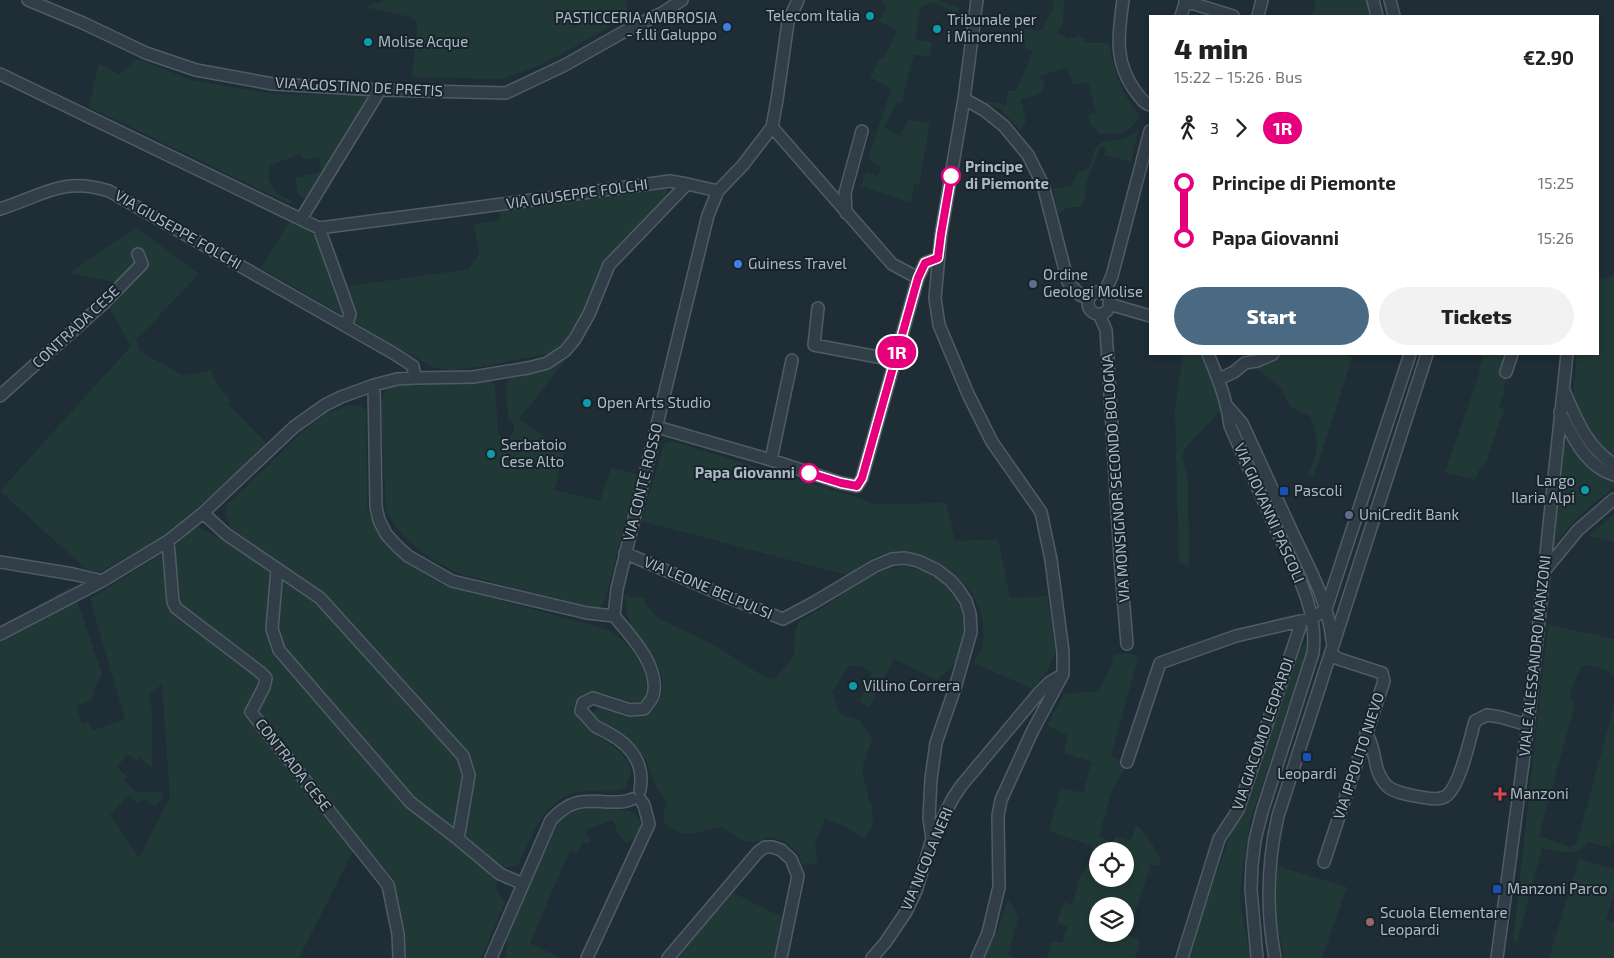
<!DOCTYPE html>
<meta charset="utf-8">
<style>
:root{--surface:#fff;--page:#f2f2f2;--text:#222;--muted:#767676;--accent:#4a6a83}
body{margin:0;font-family:"Exo 2",sans-serif;background:var(--page);color:var(--text);height:100vh;display:flex;flex-direction:column;font-size:19px;white-space:nowrap}
*{box-sizing:border-box;margin:0}
p{font-size:16px;color:var(--muted)}
.icon{flex:none;width:28px;height:28px;fill:none;stroke:currentColor;stroke-width:2;stroke-linecap:round;stroke-linejoin:round}
.map{position:relative;flex:1;overflow:hidden}
.side{position:absolute;left:1149px;top:15px;width:450px;height:340px;display:flex;flex-direction:column;background:var(--surface);border-radius:0px;box-shadow:0 2px 8px #0003}
.side>*{flex:none}
.badge{padding:0 10px;border-radius:16px;font-size:18px;line-height:32px}
.controls{position:absolute;left:1089px;top:842px;display:grid;gap:10px}
.controls a{display:grid;place-items:center;width:45px;height:45px;border-radius:50%;background:var(--surface);box-shadow:0 2px 8px #0003;font-size:25px}
.map>.badge{position:absolute;translate:-50% -50%;box-shadow:0 0 0 2px #fff}
.legs{display:flex;align-items:center;gap:8px;height:55px;padding:0 25px;font-size:16px}
.legs p{margin-inline-start:auto}
.headline{display:flex;align-items:center;justify-content:space-between;height:85px;padding:0 25px}
h1{font-size:28px;font-weight:800;line-height:38px}
.primary-button{display:flex;gap:10px;margin-top:auto;padding:10px 25px}
.primary-button a{flex:1;height:58px;border-radius:30px;background:var(--accent);color:#fff;font-size:20px;font-weight:800;line-height:58px;text-align:center}
.primary-button a+a{background:var(--page);color:var(--text)}
ul{padding:0 25px;list-style:none}
li{display:flex;align-items:center;gap:18px;height:55px;font-size:19px}
li i{display:grid;place-items:center;width:8px;height:100%;margin:0 6px;background:currentColor}
li i::after{content:'';width:12px;height:12px;margin:-6px;border:4px solid;border-radius:50%;background:var(--surface)}
li p{margin-inline-start:auto}
li:first-child i{background:linear-gradient(#0000 50%,currentColor 0)}
li:last-child i{background:linear-gradient(currentColor 50%,#0000 0)}
.map>svg:first-child{display:block}
</style>
<div class="map">
<svg width="1614" height="958" viewBox="0 0 1614 958">
<rect width="100%" height="100%" fill="#1f2d36"/>
<path fill="#213936" fill-rule="evenodd" d="M385 0H625L629 16C589 37 542 70 499 79L412 77 417 29 416 22 411 17 364 7Z
M882 0H938L959 8 957 13 932 2 920 8 915 39 932 42 930 56 914 55 901 104 897 102 884 127 900 136 908 120 930 123 919 184H914L911 203 861 186 866 172 878 176 881 167 868 159 891 89 870 77 881 57 884 58 897 31 879 21 887 5 881 2Z
M1052 0H1064L1063 22 1057 32 1068 39 1070 36 1075 39 1078 35 1085 39 1082 42 1090 43H1109C1113 71 1122 94 1140 117 1132 126 1126 135 1113 134 1108 134 1106 133 1101 135L1092 127 1088 115 1096 112 1088 82 1073 85 1067 68 1040 76 1045 86 1039 94 1021 99 1026 122 1020 130 1000 109 986 103 987 101 1006 105 1008 91H1016L1033 51 1025 47V39L1017 32 1027 28 1037 31 1042 30 1054 7Z
M1316 0H1366L1370 16H1312Z
M138 59 194 81 272 94 371 95 305 199 299 196 295 178 321 172 319 156 303 160 300 154 271 165C270 168 268 173 268 177 270 188 281 198 291 200L290 204 89 107 99 64 119 74Z
M1139 129 1131 162 1104 155 1106 149 1100 147 1085 187 1087 189 1082 207H1069L1058 214 1053 189 1072 185 1078 172 1089 168C1092 162 1093 150 1098 145 1105 137 1124 145 1139 129Z
M667 188V199L607 261 578 324 566 340 551 353 487 366 451 370 432 367 261 268 290 220 330 237 349 286 469 269 479 254 474 225 500 220 499 208Z
M136 227 199 274 136 340 140 351 184 376 211 370 215 381 230 400 228 404 267 444 196 509 158 539 99 573 87 570 0 491 131 346 109 308 124 293 114 282 70 273Z
M1614 275V454H1610L1600 447 1573 397 1577 354H1598V276L1602 280Z
M1183 354H1202L1223 408 1187 446 1182 456 1188 477 1189 565 1179 564 1175 409Z
M1283 354H1344L1352 358 1314 476 1309 474C1318 447 1321 444 1310 416L1291 407 1280 387 1257 368 1270 363Z
M1483 354H1509L1507 377 1503 390 1505 391 1499 407 1504 409 1484 468H1480L1475 480 1445 472 1480 372 1479 370Z
M563 359 566 360 563 364 519 419 565 451 554 490 600 501 611 468 638 474 605 600 601 606 596 608 460 574C431 560 402 541 386 512L381 404 386 388 397 384 486 379 493 382 495 386 498 435 506 441C513 434 519 426 508 420L506 384 510 377 529 373Z
M350 405 361 406 366 411 367 507 373 524 397 556 443 585 609 630C630 643 654 675 645 700L636 704 598 691 585 694 576 703 575 714 585 727 621 752 629 763 631 773 626 787C607 796 602 789 584 791 544 795 534 834 518 865L504 868 495 887 505 902 481 958H391L403 927 393 879 258 717C256 702 272 691 273 675L182 606 178 599 175 546 197 526 220 539 230 524 225 515 227 505 302 432 327 413Z
M1564 434 1577 452 1614 479V488C1589 505 1570 523 1553 548Z
M671 441 862 499 873 504 946 503 955 541 998 539 1010 598 1047 596 1056 652 1047 672 1033 689 974 663C977 656 982 649 983 642 990 588 936 548 887 554 870 555 861 569 846 575L642 521 663 447 666 442Z
M1614 514V542L1589 536Z
M168 550 170 610 254 675 259 684 245 713 353 851 299 958H0V627L70 587 77 600 102 675 95 686 91 701 76 706 82 723 88 721 92 731 125 719 90 599ZM162 684 170 797 139 858 110 815 128 795 138 804 144 799 155 807 163 796 161 792H136L124 780 127 776 117 767 128 754 137 761 140 758 152 768V710L149 695Z
M905 566C915 569 926 570 935 576 939 578 943 583 946 586 969 610 971 635 954 664 950 670 942 675 937 680L894 659 869 708 859 701 872 673 861 666H849L832 692 840 714 859 720 872 738 862 770 869 800 872 806 873 827 864 839 849 829 825 818 815 845 817 864H801L800 855 784 841 767 837C747 849 738 837 721 827 694 831 687 842 664 822L663 813 668 803 656 788 646 759 619 733 596 718 593 713 598 707 626 717 646 716 654 709 662 696 663 681 659 668 632 630 628 617 624 594 633 598 639 596 646 599 645 603 658 618 718 647 756 672 774 680 794 656 795 632 799 621 826 606 865 578 888 569Z
M1548 625 1614 639V675C1606 669 1591 664 1582 666 1576 676 1571 686 1570 697L1575 704 1539 836 1570 847 1574 845 1578 839 1614 706V837L1610 848 1588 842C1574 858 1560 852 1542 848L1517 942 1513 941Z
M1307 640 1310 641 1250 822C1247 850 1238 879 1241 908 1243 924 1248 941 1250 958H1189L1186 957 1297 653Z
M1114 654H1134L1138 658 1111 756 1119 761 1125 768 1113 787 1099 836 1112 843 1115 836 1131 841 1136 825C1149 837 1157 849 1162 866L1151 864 1128 935 1140 940 1135 958H1047L1052 941 1062 943 1067 927 1057 923 1064 902 1072 905 1080 876 1090 862 1092 846 1049 831 1061 788 1083 793 1092 762 1064 753 1068 736 1047 725 1064 694 1098 691 1111 666ZM1098 851H1125V879H1098ZM1098 906H1125V934H1098Z
M589 808C602 809 616 809 629 811 639 813 643 826 639 834 636 838 630 841 626 843L616 831 617 830 613 820 585 830 588 837 591 840 588 844 583 842 577 853 570 850 530 943 561 958H506L507 940 556 823C566 815 575 810 589 808Z
M1579 859 1614 869V894L1606 920 1614 923V958H1549Z
M1277 866 1347 887 1322 958H1284L1276 917Z
M732 892 784 918 775 958H676Z
M1008 900 1016 912 1018 919 1008 955 1017 958H984L995 937Z"/>
<g fill="none" stroke-linecap="round" stroke-linejoin="round">
<g stroke="#505c65" stroke-width="14">
<path id="minor" d="M28 0 83 23 146 53 196 70 273 84 380 90 506 93 565 65 627 30 662 13 682 0
M1123 0C1118 35 1114 63 1136 92 1141 98 1143 103 1150 105
M1373 0 1377 16
M1390 0 1394 16
M1185 1 1233 16
M1181 16 1186 0
M1258 16 1262 0
M0 74 319 228 495 205 670 181 687 184
M964 99 984 110 1004 126 1028 155 1043 185 1068 282 1080 295 1089 299
M772 127 892 264 918 278
M0 209C42 196 63 176 109 191L393 353 413 366 415 378
M846 213 845 193 862 131
M301 219 380 90
M319 228 350 314 346 326
M1088 303a11 11 0 1 1 22 0a11 11 0 1 1-22 0Z
M1104 294 1112 276 1150 131
M1109 304 1150 316
M818 308 814 345 894 360
M1099 314 1106 330 1120 558 1127 644
M1208 354C1218 378 1227 400 1230 426 1245 460 1260 493 1275 527 1293 566 1319 608 1313 653L1262 812 1255 840 1252 865 1251 889 1257 958
M1506 372 1512 354
M1219 379 1234 372 1245 363 1257 361 1273 354
M374 385 376 507 379 520 386 534 397 546 408 556 452 581 587 613 614 616
M1564 391C1576 418 1587 448 1614 464
M0 396 104 303 142 264 138 254
M1228 407 1242 423C1259 460 1276 497 1293 534 1309 568 1329 603 1332 641
M1560 412C1573 437 1585 466 1614 475
M657 427 771 460 841 483 857 486 862 478 918 278 925 263 938 258
M771 460 792 360
M203 513 226 534 320 598 463 756 469 775 458 839 500 874 523 884
M168 541 173 602 176 608 260 672 266 678 264 687 251 712 388 885 398 934 399 958
M625 553 732 599 783 619 813 603 875 566 892 559 905 558 918 561 937 570 950 580 958 589 966 601 970 614 971 632 955 688 936 743 931 779 929 818 932 839
M0 562 73 574 102 581
M277 569 272 629 279 650 410 802 458 839
M1545 570 1578 530 1614 499
M0 634 102 581 168 541 203 513 294 427 325 405 341 397 374 385 397 379 415 378 473 377 528 368 547 363 565 351 575 339 589 314 609 265 687 184 718 191
M1366 733C1378 751 1371 769 1387 786 1395 793 1410 795 1420 797 1428 798 1439 801 1446 796 1460 787 1470 738 1475 721L1487 715 1500 717 1528 725
M1127 762 1160 663 1236 636 1313 618 1326 609 1410 354
M640 790C645 764 631 745 608 733 604 730 598 729 594 725 590 721 586 715 581 711L583 703 593 698 630 710 644 709C647 705 651 701 653 696 661 668 631 636 614 616L617 589 708 215 718 191 743 165 772 127 777 100 788 22 798 0
M1324 862 1384 681 1382 673 1339 659 1331 654
M491 958 551 820C570 800 582 800 608 802 617 802 624 803 632 799
M587 958 649 824 644 805 640 799
M668 958 758 852 765 847H772L781 850 791 859 798 876 781 958
M872 958 885 943 906 912 916 891 932 839 953 798 961 786 1038 694 1050 682 1062 675
M977 958 988 933 999 887 998 816 1001 800 1032 732 1063 674V652L1051 560 1041 512 992 442 968 394 939 325 935 298 941 234 964 99 977 0
M1182 958 1219 839 1238 810 1302 621
M1275 958C1266 910 1267 864 1278 816L1427 354
M1497 958 1528 725 1567 354"/>
</g>
<use href="#minor" stroke="#323e47" stroke-width="11"/>
</g>
<g fill="none" stroke-linecap="round" stroke-linejoin="round">
<g stroke="#fff" stroke-width="11">
<path id="line-1" d="M809 473 841 483 857 486 862 478 918 278 925 263 938 258 941 234 951 176"/>
</g>
<use href="#line-1" stroke="#e6007e" stroke-width="8"/>
</g>
<g fill="#0f9aa8" stroke="#18232b" stroke-width="2">
<circle cx="870" cy="16" r="5"/>
<circle cx="937" cy="29" r="5"/>
<circle cx="368" cy="42" r="5"/>
<circle cx="587" cy="403" r="5"/>
<circle cx="491" cy="454" r="5"/>
<circle cx="1585" cy="490" r="5"/>
<circle cx="853" cy="686" r="5"/>
</g>
<g fill="#3f7fe0" stroke="#18232b" stroke-width="2">
<circle cx="727" cy="27" r="5"/>
<circle cx="738" cy="264" r="5"/>
</g>
<g fill="#fff" stroke="#e6007e" stroke-width="2.5">
<circle cx="951" cy="176" r="9"/>
<circle cx="809" cy="473" r="9"/>
</g>
<g fill="#5c6f8a" stroke="#18232b" stroke-width="2">
<circle cx="1033" cy="284" r="5"/>
<circle cx="1349" cy="515" r="5"/>
</g>
<g fill="#1a4fb4" stroke="#18232b" stroke-width="2">
<rect x="1279" y="486" width="10" height="10" rx="2.5"/>
<rect x="1302" y="752" width="10" height="10" rx="2.5"/>
<rect x="1492" y="884" width="10" height="10" rx="2.5"/>
</g>
<path fill="#e0444e" stroke="#18232b" stroke-width="2" d="M1497.5 786.5h5v5h5v5h-5v5h-5v-5h-5v-5h5z"/>
<circle fill="#8d6e63" stroke="#18232b" stroke-width="2" cx="1370" cy="922" r="5"/>
<g text-anchor="middle" stroke-width="4" stroke-linejoin="round" paint-order="stroke">
<g font-size="15" fill="#acb9c4" stroke="#18232b" text-anchor="start">
<text x="860" y="21" text-anchor="end">Telecom Italia</text>
<text x="717" y="23" text-anchor="end">PASTICCERIA AMBROSIA<tspan x="717" dy="17">- f.lli Galuppo</tspan></text>
<text x="947" y="25">Tribunale per<tspan x="947" dy="17">i Minorenni</tspan></text>
<text x="378" y="47">Molise Acque</text>
<text x="748" y="269">Guiness Travel</text>
<text x="1043" y="280">Ordine<tspan x="1043" dy="17">Geologi Molise</tspan></text>
<text x="597" y="408">Open Arts Studio</text>
<text x="501" y="450">Serbatoio<tspan x="501" dy="17">Cese Alto</tspan></text>
<text x="1575" y="486" text-anchor="end">Largo<tspan x="1575" dy="17">Ilaria Alpi</tspan></text>
<text x="1294" y="496">Pascoli</text>
<text x="1359" y="520">UniCredit Bank</text>
<text x="863" y="691">Villino Correra</text>
<text x="1307" y="779" text-anchor="middle">Leopardi</text>
<text x="1510" y="799">Manzoni</text>
<text x="1507" y="894">Manzoni Parco</text>
<text x="1380" y="918">Scuola Elementare<tspan x="1380" dy="17">Leopardi</tspan></text>
</g>
<g font-size="15" fill="#acb9c4" stroke="#18232b">
<text transform="translate(359 87) rotate(3)" y="5">VIA AGOSTINO DE PRETIS</text>
<text transform="translate(577 194) rotate(-8)" y="5">VIA GIUSEPPE FOLCHI</text>
<text transform="translate(178 230) rotate(30)" y="5">VIA GIUSEPPE FOLCHI</text>
<text transform="translate(76 327) rotate(-43)" y="5">CONTRADA CESE</text>
<text transform="translate(1116 478) rotate(-94)" y="5">VIA MONSIGNOR SECONDO BOLOGNA</text>
<text transform="translate(643 482) rotate(-76)" y="5">VIA CONTE ROSSO</text>
<text transform="translate(1269 513) rotate(66)" y="5">VIA GIOVANNI PASCOLI</text>
<text transform="translate(708 588) rotate(23)" y="5">VIA LEONE BELPULSI</text>
<text transform="translate(1535 656) rotate(-84)" y="5">VIALE ALESSANDRO MANZONI</text>
<text transform="translate(1263 734) rotate(-71)" y="5">VIA GIACOMO LEOPARDI</text>
<text transform="translate(1359 756) rotate(-72)" y="5">VIA IPPOLITO NIEVO</text>
<text transform="translate(293 765) rotate(52)" y="5">CONTRADA CESE</text>
<text transform="translate(927 859) rotate(-67)" y="5">VIA NICOLA NERI</text>
</g>
<g font-size="15" font-weight="bold" fill="#acb9c4" stroke="#18232b" text-anchor="start">
<text x="965" y="172">Principe<tspan x="965" dy="17">di Piemonte</tspan></text>
<text x="795" y="478" text-anchor="end">Papa Giovanni</text>
</g>
</g>
</svg>
<div class="controls">
<a><svg class="icon" aria-label="locate" viewBox="0 0 24 24"><circle cx="12" cy="12" r="6"/><path d="M12 2v4M12 18v4M2 12h4M18 12h4"/></svg></a>
<a><svg class="icon" aria-label="layers" viewBox="0 0 24 24"><path d="M12 4l9 5-9 5-9-5zM3 14l9 5 9-5"/></svg></a>
</div>
<b class="badge" style="left:897px;top:352px;background:#e6007e;color:#fff">1R</b>
<section class="side">
<div class="headline"><div><h1>4 min</h1><p>15:22 – 15:26 · Bus</p></div><b>€2.90</b></div>
<div class="legs"><svg class="icon" aria-label="walk" viewBox="0 0 24 24"><circle cx="13" cy="4" r="2"/><path d="M13 8l-2 6 4 7M11 14l-3 7M7 12l3-4h3l4 4"/></svg>3<svg class="icon" aria-label="forward" viewBox="0 0 24 24"><path d="M9 5l7 7-7 7"/></svg><b class="badge" style="background:#e6007e;color:#fff">1R</b></div>
<ul>
<li><i style="color:#e6007e"></i><b>Principe di Piemonte</b><p>15:25</p></li>
<li><i style="color:#e6007e"></i><b>Papa Giovanni</b><p>15:26</p></li>
</ul>
<div class="primary-button"><a>Start</a><a>Tickets</a></div>
</section>
</div>
